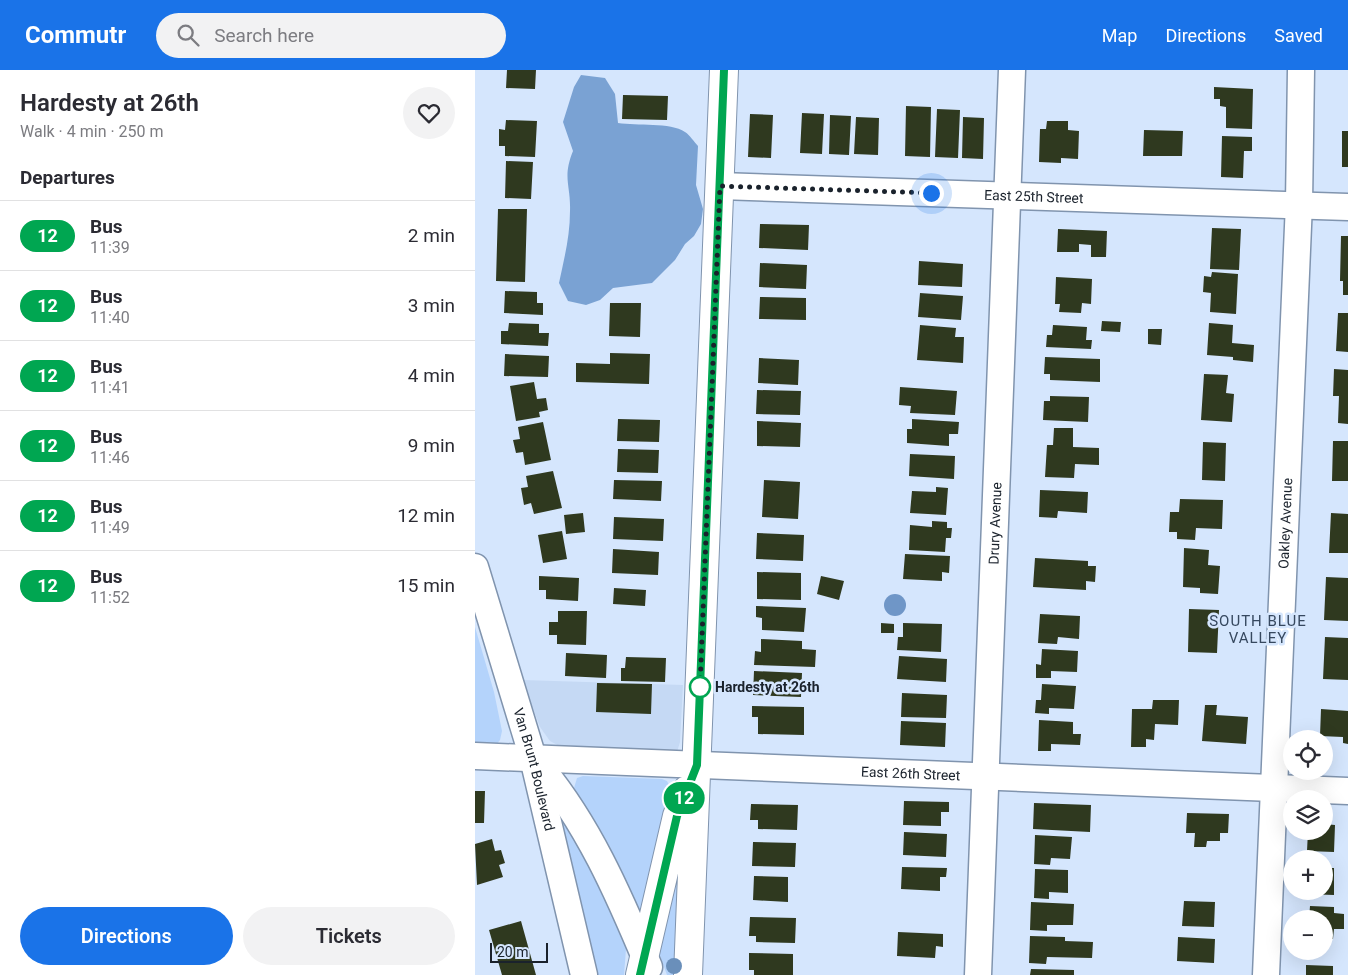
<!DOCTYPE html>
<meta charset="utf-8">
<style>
:root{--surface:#fff;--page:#f2f2f3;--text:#2b2b33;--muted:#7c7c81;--line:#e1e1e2;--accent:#1a73e8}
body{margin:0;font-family:Roboto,sans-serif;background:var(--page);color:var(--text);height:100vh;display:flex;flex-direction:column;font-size:19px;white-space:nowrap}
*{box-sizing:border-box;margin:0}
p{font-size:16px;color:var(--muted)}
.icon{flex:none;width:28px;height:28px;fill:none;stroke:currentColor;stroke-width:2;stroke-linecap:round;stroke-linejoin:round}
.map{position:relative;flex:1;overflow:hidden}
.sheet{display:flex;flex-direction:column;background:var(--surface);width:475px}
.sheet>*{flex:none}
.badge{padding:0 10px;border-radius:16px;font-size:18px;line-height:32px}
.tools{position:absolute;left:808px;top:660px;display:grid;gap:10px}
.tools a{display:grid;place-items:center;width:50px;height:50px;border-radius:50%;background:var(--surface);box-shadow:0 5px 20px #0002;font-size:25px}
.scale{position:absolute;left:15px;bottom:12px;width:58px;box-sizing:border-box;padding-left:5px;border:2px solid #1a222c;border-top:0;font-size:14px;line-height:18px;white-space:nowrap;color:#1a222c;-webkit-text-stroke:4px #d5e6fd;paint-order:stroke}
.you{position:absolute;width:25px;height:25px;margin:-12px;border:4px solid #fff;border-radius:50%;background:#1a73e8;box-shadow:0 0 0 8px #1a73e833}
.map>.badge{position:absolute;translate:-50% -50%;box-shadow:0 0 0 2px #fff}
h2{padding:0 20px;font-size:19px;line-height:45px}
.round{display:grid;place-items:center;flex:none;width:52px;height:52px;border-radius:26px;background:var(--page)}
.overview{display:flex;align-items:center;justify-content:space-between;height:85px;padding:0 20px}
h1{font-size:24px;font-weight:600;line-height:38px}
.primary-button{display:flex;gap:10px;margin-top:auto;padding:10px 20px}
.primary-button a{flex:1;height:58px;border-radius:30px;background:var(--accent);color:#fff;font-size:20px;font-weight:600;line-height:58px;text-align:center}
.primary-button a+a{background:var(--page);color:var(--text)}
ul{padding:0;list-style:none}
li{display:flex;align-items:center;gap:15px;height:70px;padding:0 20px;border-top:1px solid var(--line)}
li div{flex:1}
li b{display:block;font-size:19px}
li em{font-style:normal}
li .badge{min-width:55px;font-weight:700;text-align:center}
header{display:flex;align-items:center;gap:30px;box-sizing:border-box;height:70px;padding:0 25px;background:var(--accent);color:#fff}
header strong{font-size:24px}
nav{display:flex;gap:28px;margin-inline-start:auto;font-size:18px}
.search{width:350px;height:45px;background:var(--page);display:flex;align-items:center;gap:12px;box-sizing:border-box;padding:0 18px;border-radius:28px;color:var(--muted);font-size:19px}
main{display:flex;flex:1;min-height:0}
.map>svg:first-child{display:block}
</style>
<header>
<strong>Commutr</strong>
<div class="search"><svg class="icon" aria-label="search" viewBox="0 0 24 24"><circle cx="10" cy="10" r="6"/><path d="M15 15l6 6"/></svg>Search here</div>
<nav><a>Map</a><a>Directions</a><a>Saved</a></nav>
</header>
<main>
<section class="sheet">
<div class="overview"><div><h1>Hardesty at 26th</h1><p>Walk · 4 min · 250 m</p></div><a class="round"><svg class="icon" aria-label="heart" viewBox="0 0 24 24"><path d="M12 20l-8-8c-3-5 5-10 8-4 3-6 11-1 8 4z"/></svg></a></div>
<h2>Departures</h2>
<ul>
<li><span class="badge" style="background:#00a651;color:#fff">12</span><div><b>Bus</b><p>11:39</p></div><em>2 min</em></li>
<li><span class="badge" style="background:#00a651;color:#fff">12</span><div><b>Bus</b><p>11:40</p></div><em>3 min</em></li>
<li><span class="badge" style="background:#00a651;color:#fff">12</span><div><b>Bus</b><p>11:41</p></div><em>4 min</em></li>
<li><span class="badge" style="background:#00a651;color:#fff">12</span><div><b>Bus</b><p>11:46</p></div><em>9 min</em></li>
<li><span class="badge" style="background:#00a651;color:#fff">12</span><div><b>Bus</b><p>11:49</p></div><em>12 min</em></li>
<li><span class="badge" style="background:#00a651;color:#fff">12</span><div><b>Bus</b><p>11:52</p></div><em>15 min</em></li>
</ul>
<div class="primary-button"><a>Directions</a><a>Tickets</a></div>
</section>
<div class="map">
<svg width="873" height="905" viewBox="0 0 873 905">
<rect width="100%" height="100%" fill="#d5e6fd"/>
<path fill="#c5d9f4" d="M47 610 208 615 205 672 202 682 88 678 75 671 65 657Z"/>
<path fill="#b4d3fb" d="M0 557 19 622 27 661 25 670 21 675 0 677Z
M108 706 187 709 192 711 194 715 166 841H162L99 718 102 708Z
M78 724 150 863 151 879 149 905H117Z
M208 755 206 905H192L182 878Z"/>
<path fill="#7aa2d3" d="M106 5 130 8 140 24 143 53C162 56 195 52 210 62 215 65 219 72 223 76L221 115 228 139 226 154 219 166 210 174 200 190 177 213 138 218 125 230 111 235 93 231 84 213C89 189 95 167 95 141 96 115 87 108 98 81L88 52 99 17Z"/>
<path fill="#6f96c7" d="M409 535a11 11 0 1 1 22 0a11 11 0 1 1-22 0Z"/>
<path fill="#2f391f" d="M32 0H61L60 19 31 18Z
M739 17 778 19 777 59 751 58V37L745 36V29H739Z
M148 25 193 26 192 50 147 49Z
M431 36 456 37 455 87 430 86Z
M462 39 485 40 483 88 460 87Z
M327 43 349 44 347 84 325 83Z
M275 44 298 45 296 88 273 87Z
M355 45 376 46 374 85 354 84Z
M381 47 404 48 403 85 379 84Z
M488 47 509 48 508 89 487 88Z
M31 50 62 51 60 87 30 86V76H24V59L30 60Z
M572 51H593V60L604 61 603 89 586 88V93L564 92 565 59H571Z
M669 60 708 61 707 86H668Z
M867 61H873V97H867Z
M747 66 777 67V81H769L768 108 746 107Z
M31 91 58 92 56 129 30 128Z
M23 139H52L50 212 21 211Z
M285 154 334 155 333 180 284 178Z
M737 158 766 159 764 200 735 199Z
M583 159 632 161 631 187H616V175L604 174V182H582Z
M866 166H873V225H868V211H865Z
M444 191 488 194 487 217 443 215Z
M285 193 332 195 331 219 284 217Z
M737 202 763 204 761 244 735 242 736 223 728 222 729 206 736 207Z
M581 207 617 209 616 234 607 233 606 243 584 242 585 234H580Z
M30 221 62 222V233H68V245L29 243Z
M445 223 488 226 486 250 443 247Z
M285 227 331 228V250L284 249Z
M135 233H166L165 267 134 266Z
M863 243H873V282L861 281Z
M627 251 646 252 645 262 626 261Z
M34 253 64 254V263H74L73 276 26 274V261H33Z
M734 253 758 255 757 273 779 275 778 292 758 290V287L732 285Z
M445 255 481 258 480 267H489L488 293 442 290Z
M578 255 612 257 611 270H617L616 279 571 277 572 265H577Z
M673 259H687L686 275 673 274Z
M135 283 175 284 174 314 101 312V293L135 294Z
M30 284 74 286 73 307 29 306Z
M570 287 625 289V312L575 310V304H569Z
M284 288 324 290 323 315 283 313Z
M859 299 873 300V354L863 353 864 326H858Z
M729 304 753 305 751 323 759 324 757 352 726 350Z
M59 312 62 329 71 328 73 340 64 342 65 347 41 351 35 316Z
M425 317 482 321 480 345 435 343 436 336 424 335Z
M282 320 326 321 325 345 281 344Z
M575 326 614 327 613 352 568 350 569 331H575Z
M143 349 185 350 184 372 142 371Z
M437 349 484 352 483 364H474V376L432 373V359H437Z
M282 351 326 353 325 377 282 376Z
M68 352 76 390 50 395 48 382 41 383 38 370 45 369 43 357Z
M579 358H598V377L624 378V395L600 394 599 408 570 407 572 375H578Z
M858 371H873V411H857Z
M728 372 751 373 750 411 727 410Z
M143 379 184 380 183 403 142 402Z
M435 384 480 386 479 409 434 406Z
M78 401 87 438 59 444 56 433 49 435 46 418 53 417 51 406Z
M139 410 187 411 186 431 138 429Z
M289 410 325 412 323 449 287 447Z
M461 417 473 418 471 445 435 443 437 421 461 422Z
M565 420 613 422 612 443 583 441 582 448 564 447Z
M705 429 748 430 747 459 721 458 720 470 702 469V462H694L695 442H704Z
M108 443 110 462 91 464 89 445Z
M856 443 873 444V483H854Z
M139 447 189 449 188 471 138 469Z
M457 451 472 452V458H477L476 468H471L470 482 434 480 435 455 457 457Z
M87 461 92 489 68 493 63 465Z
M282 463 329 465 328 491 281 489Z
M709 478 734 480 733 495 745 496 743 524 725 523V518L708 517Z
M138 479 184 482 183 505 137 503Z
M430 484 475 486 474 503 467 502V511L428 509Z
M560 488 613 491V496H621L620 512 611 511V520L558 517Z
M282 502 326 503V530L282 529Z
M64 506 104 508 103 531 71 529V520H64Z
M346 506 369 511 364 530 342 524Z
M851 507 873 508V551L849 550Z
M139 518 171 520 170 536 138 534Z
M281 536 331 538 329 562 287 560V548L281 547Z
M714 539 744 540 742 583 713 582Z
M83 541H112L111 575 82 574V565H74V552H83Z
M565 544 605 546 604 569 583 567 582 574 563 573Z
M406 553 419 554V563H406Z
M428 553 467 554 466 582 422 580 423 567H428Z
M850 567 873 568V610L848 609Z
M286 569 327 571V579L341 580 340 597 279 595 280 581 286 582Z
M567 579 603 581 602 602 576 601V608H561V594L566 595Z
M91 583 132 585 131 608 90 606Z
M424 586 472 589 471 612 422 609Z
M151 587 191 588 190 612 146 611V598H150Z
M279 601 327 603 326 627 278 625Z
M122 613 177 614 176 644 121 642Z
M567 614 601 616 599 639 574 638V644L560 643 561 630H566Z
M427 623 472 625 471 648 426 647Z
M678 630H704L703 655 680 654 679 670 671 669V677H656L657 639H677Z
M730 635H742L741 645 773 647 771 674 727 671Z
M277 636 329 637V665L283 664V647H277Z
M846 639 873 641V674L868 673V667L845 666Z
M564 650 598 652V664H606L605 675 576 674V681H563Z
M426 651 471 653 470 677 425 675Z
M0 721H10L9 753H0Z
M429 731 474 732V742H466V756L428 755Z
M559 733 616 735 615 762 558 759Z
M276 734 323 735 322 760 283 759V750H275Z
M712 743 754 744 753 763H745V771H732L731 777H719L720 763H711Z
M849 754 860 755 859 782 832 781 833 761H849Z
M429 762 472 764 471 787 428 785Z
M560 765 597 767 595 789 576 788 575 795 559 794Z
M17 769 20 781 26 780 30 793 24 795 28 807 2 815 0 774Z
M278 772 321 773 320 797 277 796Z
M427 797 472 798 471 807H465V821L426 819Z
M849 798H859V825L831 824V821H849Z
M560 799 593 800V823L574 822V829L559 828Z
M279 806 313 807V832L278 830Z
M709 831 740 832 739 857 707 856Z
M556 832 599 834 598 855H572V861L555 860Z
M835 836 859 837V843L869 844V859H859L858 869H849V849H834Z
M275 847 321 848 320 873 281 872V866H274Z
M46 851 61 905H27L14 860Z
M423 862 468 864V877L461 876 460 888 422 886Z
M555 866 590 867V871L618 872 617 888 572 887 571 894 554 893Z
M703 867 740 869 739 893 702 891Z
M274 883 318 884V905H279V900H274Z
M831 895 858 896V905H831Z
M556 899 599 900V905H555Z"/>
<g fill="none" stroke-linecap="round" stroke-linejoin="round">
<g stroke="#8094ae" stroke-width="29">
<g id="minor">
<path id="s1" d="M245 116 873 137"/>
<path id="s2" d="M0 497 58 688 109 905"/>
<path id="s3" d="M0 686 873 721"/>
<path d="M61 692C112 751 144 825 174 897"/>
<path id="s4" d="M503 905 537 0"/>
<path id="s5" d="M791 905 824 133 826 0"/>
</g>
</g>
<g stroke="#8094ae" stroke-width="30">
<path id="major" d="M165 905 202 746 212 720
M213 905 249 0"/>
</g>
<use href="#minor" stroke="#fff" stroke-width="26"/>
<use href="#major" stroke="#fff" stroke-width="28"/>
</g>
<circle fill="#6a8fba" cx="199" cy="896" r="8"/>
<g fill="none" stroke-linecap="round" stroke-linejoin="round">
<g stroke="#fff" stroke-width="11">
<path id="line" d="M165 905 202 746 222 695 249 0"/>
</g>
<use href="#line" stroke="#00a651" stroke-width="8"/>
<path stroke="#1a222c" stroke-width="5" stroke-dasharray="0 9" d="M225 617 245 116 456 123"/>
</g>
<circle fill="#fff" stroke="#00a651" stroke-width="2.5" cx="225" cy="617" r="10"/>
<g text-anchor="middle" stroke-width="5" stroke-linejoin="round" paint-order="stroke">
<g font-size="14" fill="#1a222c" stroke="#d5e6fd">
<text dy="5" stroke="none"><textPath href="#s1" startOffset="314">East 25th Street</textPath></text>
<text dy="5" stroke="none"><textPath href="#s4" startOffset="452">Drury Avenue</textPath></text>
<text dy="5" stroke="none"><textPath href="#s5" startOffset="452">Oakley Avenue</textPath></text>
<text dy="5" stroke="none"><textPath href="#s2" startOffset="211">Van Brunt Boulevard</textPath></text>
<text dy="5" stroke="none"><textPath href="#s3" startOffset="436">East 26th Street</textPath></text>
</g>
<g font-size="14" font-weight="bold" fill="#1a222c" stroke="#d5e6fd" text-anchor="start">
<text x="240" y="622">Hardesty at 26th</text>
</g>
<g font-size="15" letter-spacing="1" fill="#36485f" stroke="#d5e6fd">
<text x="783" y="556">SOUTH BLUE<tspan x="783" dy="17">VALLEY</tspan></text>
</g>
</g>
</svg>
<div class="tools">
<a><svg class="icon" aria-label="locate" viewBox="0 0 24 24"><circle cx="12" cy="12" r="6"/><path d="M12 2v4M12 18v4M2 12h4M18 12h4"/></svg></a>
<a><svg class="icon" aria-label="layers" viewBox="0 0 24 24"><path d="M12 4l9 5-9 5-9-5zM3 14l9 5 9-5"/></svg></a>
<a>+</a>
<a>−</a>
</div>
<div class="scale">20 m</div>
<div class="you" style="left:456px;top:123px"></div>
<b class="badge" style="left:209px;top:728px;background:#00a651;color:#fff">12</b>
</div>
</main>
